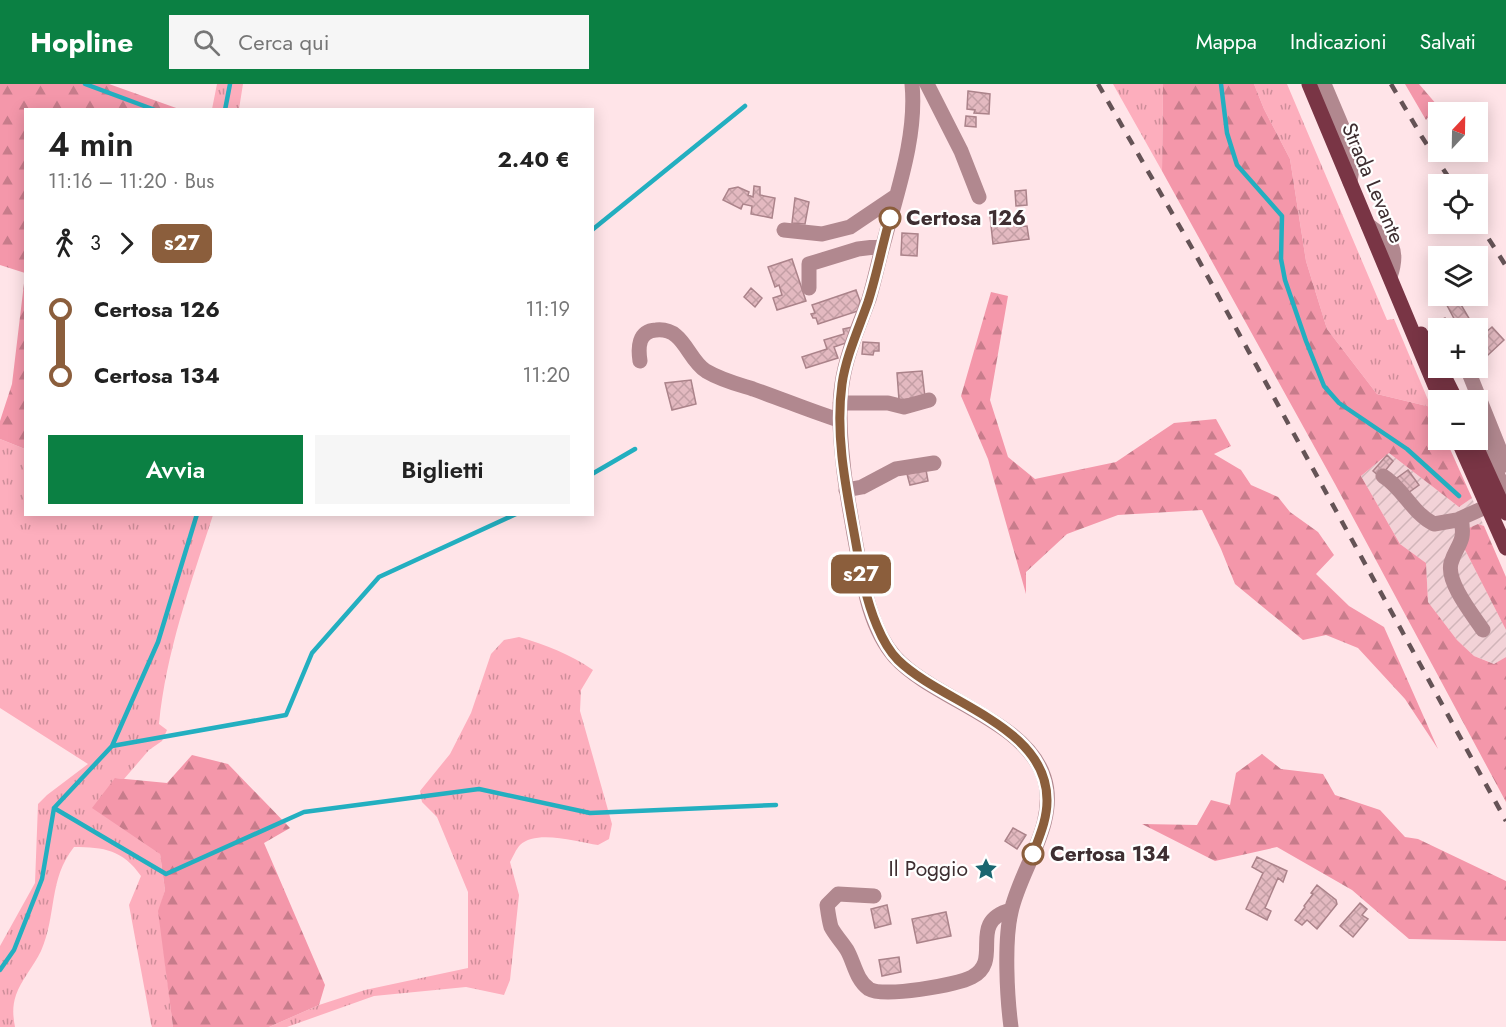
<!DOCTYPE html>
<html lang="it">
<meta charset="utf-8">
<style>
:root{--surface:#fff;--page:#f6f6f6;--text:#222;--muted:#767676;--accent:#0b8043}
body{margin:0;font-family:Jost,sans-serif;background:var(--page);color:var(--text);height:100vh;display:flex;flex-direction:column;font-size:22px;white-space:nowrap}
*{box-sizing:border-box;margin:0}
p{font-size:20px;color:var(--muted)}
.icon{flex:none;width:33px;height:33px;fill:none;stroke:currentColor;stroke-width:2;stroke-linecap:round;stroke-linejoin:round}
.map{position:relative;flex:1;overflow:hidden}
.panel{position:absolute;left:24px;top:24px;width:570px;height:408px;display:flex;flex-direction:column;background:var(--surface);border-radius:0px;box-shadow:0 3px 15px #0003}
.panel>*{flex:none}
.badge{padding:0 12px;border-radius:9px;font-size:21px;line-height:39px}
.needle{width:39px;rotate:22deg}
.buttons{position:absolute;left:1428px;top:18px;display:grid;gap:12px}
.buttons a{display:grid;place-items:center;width:60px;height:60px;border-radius:0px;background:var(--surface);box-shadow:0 3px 15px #0003;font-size:30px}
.map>.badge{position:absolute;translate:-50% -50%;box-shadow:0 0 0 3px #fff}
.legs{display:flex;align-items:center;gap:9px;height:66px;padding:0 24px;font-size:20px}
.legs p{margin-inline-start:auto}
.summary{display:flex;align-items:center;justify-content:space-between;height:102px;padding:0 24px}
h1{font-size:33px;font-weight:600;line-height:45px}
.cta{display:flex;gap:12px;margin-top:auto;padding:12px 24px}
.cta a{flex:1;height:69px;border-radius:0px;background:var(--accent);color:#fff;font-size:24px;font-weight:600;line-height:69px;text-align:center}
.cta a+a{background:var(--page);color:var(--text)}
ul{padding:0 24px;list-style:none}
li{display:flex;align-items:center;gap:21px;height:66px;font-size:22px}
li i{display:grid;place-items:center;width:9px;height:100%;margin:0 8px;background:currentColor}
li i::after{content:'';width:15px;height:15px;margin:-8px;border:4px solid;border-radius:50%;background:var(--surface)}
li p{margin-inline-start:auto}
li:first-child i{background:linear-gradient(#0000 50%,currentColor 0)}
li:last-child i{background:linear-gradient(currentColor 50%,#0000 0)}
header{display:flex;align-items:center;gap:36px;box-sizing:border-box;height:84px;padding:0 30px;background:var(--accent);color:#fff}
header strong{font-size:28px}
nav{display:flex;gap:33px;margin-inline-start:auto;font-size:21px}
.search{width:420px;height:54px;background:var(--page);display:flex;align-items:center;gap:15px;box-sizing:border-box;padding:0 21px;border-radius:0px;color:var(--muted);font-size:22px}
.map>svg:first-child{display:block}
</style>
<header>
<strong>Hopline</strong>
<div class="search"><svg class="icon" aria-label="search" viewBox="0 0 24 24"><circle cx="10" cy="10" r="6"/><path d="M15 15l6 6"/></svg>Cerca qui</div>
<nav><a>Mappa</a><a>Indicazioni</a><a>Salvati</a></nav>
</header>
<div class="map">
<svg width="1506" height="943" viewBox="0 0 1506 943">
<defs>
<pattern id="industrial-furrows" width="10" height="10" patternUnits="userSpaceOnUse" patternTransform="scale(1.5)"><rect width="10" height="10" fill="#f2d2d7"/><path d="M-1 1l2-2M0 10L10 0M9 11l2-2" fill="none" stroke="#d1b5b9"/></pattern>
<pattern id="grass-tufts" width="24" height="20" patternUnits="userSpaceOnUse" patternTransform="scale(1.5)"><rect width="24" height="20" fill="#fdaebd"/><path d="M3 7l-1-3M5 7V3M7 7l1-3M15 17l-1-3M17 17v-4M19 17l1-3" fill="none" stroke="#ce8e9a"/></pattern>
<pattern id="forest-firs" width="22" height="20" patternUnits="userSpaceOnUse" patternTransform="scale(1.5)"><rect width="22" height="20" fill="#f497aa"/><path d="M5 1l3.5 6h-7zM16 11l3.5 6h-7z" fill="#c77c8b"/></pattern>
<pattern id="building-cross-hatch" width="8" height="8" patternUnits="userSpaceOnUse" patternTransform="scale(1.5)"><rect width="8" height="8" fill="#e3b9c0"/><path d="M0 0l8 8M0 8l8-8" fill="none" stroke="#c49fa5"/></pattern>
</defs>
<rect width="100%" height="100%" fill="#ffe4e8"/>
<path fill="url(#industrial-furrows)" d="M1389 369 1459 423 1472 414 1484 442 1478 440 1462 460 1506 546V573L1495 580 1474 572 1457 556 1428 518 1426 479 1400 460 1361 392Z"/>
<path fill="url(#grass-tufts)" d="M217 0H243L239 25H212Z
M1113 0H1163L1162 87Z
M1254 0H1287L1387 236 1394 235 1431 323 1377 310 1327 245 1306 177 1290 75 1264 25Z
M0 355 25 365 26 430 213 431C191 499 166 568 159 640L167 646 162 657 149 666 124 695 115 694 160 770 165 806 159 827 173 943H152L151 940 129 821 141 792C123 766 104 763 74 763 48 796 57 831 41 867 34 882 21 896 16 911 12 923 13 932 15 943H0V862L35 799 38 720 47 711 88 680 0 624Z
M519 553C546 561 570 570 593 586L581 606 580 627 612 740 609 755 598 761C578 758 536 745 520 761 516 765 513 773 510 778L519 811 510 896 504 911 466 903 374 912 287 943H269L319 921 365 906 468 884V808L437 733 422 718 420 707 450 670 471 629 491 570 504 556Z"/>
<path fill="url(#forest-firs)" d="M0 0H109L179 25 26 26 25 189 0 181Z
M1163 0H1254L1264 25 1290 75 1306 177 1327 245 1377 310 1431 323 1438 339V356H1446L1472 414 1459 423 1389 369 1361 392 1400 460 1426 479 1428 518 1457 556 1474 572 1494 580 1506 573V718L1335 400 1162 87Z
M1405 0H1419L1437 21 1426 36Z
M25 191V365L0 355V337L12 300Z
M991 208 1008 212 990 316 1008 373 1035 395 1116 378 1174 339 1216 335 1231 362 1214 370 1241 386 1251 401 1278 413 1290 428 1318 448 1334 471 1316 490 1349 522 1384 543 1438 665 1405 615 1358 564 1326 551 1303 556 1235 500 1221 465 1202 426 1118 431 1067 450 1026 488V510L988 375 961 312Z
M1478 440 1484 442 1506 493V546L1462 460 1469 444Z
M1262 670 1281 685 1323 690 1335 711 1380 726 1405 753 1418 755 1506 797V857L1409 855 1352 806 1277 763 1215 777 1142 740 1197 741 1211 716 1230 721 1236 689Z
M192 671 228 680 290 744 264 759 325 901 319 921 269 943H173L158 827 165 806 160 770 92 724 115 694 167 699Z"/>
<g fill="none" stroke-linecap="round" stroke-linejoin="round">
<path stroke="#23afc0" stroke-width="4.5" d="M85 0 155 26
M1221 0 1227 49 1237 81 1282 132 1281 175 1285 196 1306 257 1324 302 1339 319 1407 365 1459 412
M225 26 230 0
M592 146 745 22
M592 390 635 365
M112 662 286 631 312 569 379 493 516 430
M54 724 166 790 304 728 479 705 590 729 776 721
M0 886 14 866 42 795 54 724 112 662 158 558 197 430"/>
</g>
<path fill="url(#building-cross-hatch)" stroke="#ab838a" stroke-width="1.5" d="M968 7 990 10 989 30 974 29 975 26 967 25Z
M966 32 976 33V43L965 42Z
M754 102 760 103V111L775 114 772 134 751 130 752 122 743 120 741 125 723 116 729 105 738 103 749 108 748 111 753 113Z
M1026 106 1027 121 1016 122 1015 107Z
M795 114 809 118 805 140 792 139Z
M1001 131V138L1016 136 1017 143 1027 142 1029 155 993 160 990 132Z
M902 149 918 150 917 172 901 171Z
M792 175 806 217 777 226 773 214 782 211 779 201 775 203 768 183Z
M751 204 762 214 755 223 744 213Z
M856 206 860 217 858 227 818 240 816 234H813L811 230 815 229 812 221Z
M1442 212H1456L1470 236 1459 244Z
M1445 234 1451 244H1438V247L1434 239Z
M852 243 846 259 834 263 838 274 806 284 802 273 827 265 824 256 844 250 843 245Z
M1492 243 1504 256 1488 271 1478 260V255Z
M863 258 879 259V267H874L873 271 862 270Z
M922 287 925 313 899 316 897 289Z
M691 296 696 320 672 326 665 299Z
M1387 371 1393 377 1380 393 1373 387Z
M926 386 928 397 910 401 907 390Z
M1408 386 1419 401 1408 409 1397 394Z
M1013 744 1026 751 1017 765 1005 757Z
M1257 773 1287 787 1283 798 1278 794 1265 824 1271 827 1267 836 1246 825 1263 789 1252 783Z
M1317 801 1336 816 1337 820 1317 845 1307 836 1302 841 1295 836 1305 823 1304 822 1313 810 1311 809Z
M1360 819 1367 825 1362 831 1368 835 1353 853 1340 842Z
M887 821 891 840 875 844 871 825Z
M946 828 951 852 917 859 912 835Z
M899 873 901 888 882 892 879 876Z"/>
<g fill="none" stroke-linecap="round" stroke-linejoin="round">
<path stroke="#b1888f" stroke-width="15" d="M912 0C917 51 898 105 885 154 879 174 875 195 869 215 859 242 846 271 842 300 838 326 840 352 843 378 845 402 850 426 854 450 862 491 867 541 895 573 933 615 1025 636 1044 693 1059 739 1020 785 1011 828 1004 857 1007 913 1011 943
M927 0 961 67 979 113
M1324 0 1354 71 1350 98
M1368 141C1391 158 1400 163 1390 193
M784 146 822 150 850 143 896 112
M809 204V180L858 165 883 162
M640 277C638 264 638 247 656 246 684 243 687 275 706 287 721 296 737 300 753 305 782 315 810 327 839 336
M1467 284 1506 381
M840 319H888L904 323 929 316
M1478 346 1506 410
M1383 392C1403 404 1413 430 1434 440L1457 436 1488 422
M846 406 862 403 896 385 934 379
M1461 434C1466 460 1457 459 1451 479 1446 498 1473 531 1483 546
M874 812 838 810 827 821C828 828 829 836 831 843 835 851 842 858 847 866 854 878 856 896 869 905 883 914 957 901 972 893 1004 876 966 838 1011 826"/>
<path stroke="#793545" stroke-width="15" d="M1309 0 1441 316
M1421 250 1438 281
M1440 284 1456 316
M1458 356 1506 464
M1473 356 1506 429"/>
<path stroke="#655356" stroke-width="4.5" stroke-dasharray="10 10" stroke-linecap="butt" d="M1098 0 1192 164 1506 737
M1391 0 1422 53 1453 100
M1478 138 1506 182"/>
</g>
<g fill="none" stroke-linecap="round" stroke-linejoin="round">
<g stroke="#fff" stroke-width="14">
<path id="line-1" d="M890 134C882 162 877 190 868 218 859 244 846 272 842 300 835 351 846 404 855 454 860 483 865 514 877 542 882 554 889 567 898 576 943 620 1048 642 1047 717 1047 736 1039 753 1033 770"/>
</g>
<use href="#line-1" stroke="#8b5e3c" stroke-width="9"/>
</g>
<defs>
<g id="sight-bare" transform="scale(1.8)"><path d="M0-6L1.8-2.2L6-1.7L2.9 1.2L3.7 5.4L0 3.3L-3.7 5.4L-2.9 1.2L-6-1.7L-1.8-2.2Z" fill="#1a6670" stroke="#fff" stroke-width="2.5" paint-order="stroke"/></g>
</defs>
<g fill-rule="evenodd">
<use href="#sight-bare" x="986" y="785"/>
</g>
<g fill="#fff" stroke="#8b5e3c" stroke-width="3">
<circle cx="890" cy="134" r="10"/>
<circle cx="1033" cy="770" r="10"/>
</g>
<g text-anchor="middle" stroke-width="4.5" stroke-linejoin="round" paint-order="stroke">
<g font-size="21" fill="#3e2e31" stroke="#fff">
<text transform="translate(1373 99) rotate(67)" y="7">Strada Levante</text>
</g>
<g font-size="21" font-weight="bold" fill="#3e2e31" stroke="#fff" text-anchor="start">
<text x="906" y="141">Certosa 126</text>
<text x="1050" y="777">Certosa 134</text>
</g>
<g font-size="21" fill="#3e2e31" stroke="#fff" text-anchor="end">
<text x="968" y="792">Il Poggio</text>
</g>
</g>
</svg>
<div class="buttons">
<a><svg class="needle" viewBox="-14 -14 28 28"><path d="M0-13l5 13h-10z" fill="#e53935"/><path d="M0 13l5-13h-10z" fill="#767676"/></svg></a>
<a><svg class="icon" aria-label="locate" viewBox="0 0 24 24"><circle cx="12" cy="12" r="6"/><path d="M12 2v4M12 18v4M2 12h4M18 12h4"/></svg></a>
<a><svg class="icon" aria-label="layers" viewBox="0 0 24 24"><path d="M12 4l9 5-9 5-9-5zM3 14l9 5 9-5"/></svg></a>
<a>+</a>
<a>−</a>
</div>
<b class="badge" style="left:861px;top:490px;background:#8b5e3c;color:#fff">s27</b>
<section class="panel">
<div class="summary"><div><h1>4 min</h1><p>11:16 – 11:20 · Bus</p></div><b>2.40 €</b></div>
<div class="legs"><svg class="icon" aria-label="walk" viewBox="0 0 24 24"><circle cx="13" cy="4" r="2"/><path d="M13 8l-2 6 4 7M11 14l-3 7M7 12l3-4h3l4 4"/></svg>3<svg class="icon" aria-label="forward" viewBox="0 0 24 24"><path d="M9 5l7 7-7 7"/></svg><b class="badge" style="background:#8b5e3c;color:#fff">s27</b></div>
<ul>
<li><i style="color:#8b5e3c"></i><b>Certosa 126</b><p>11:19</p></li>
<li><i style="color:#8b5e3c"></i><b>Certosa 134</b><p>11:20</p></li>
</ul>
<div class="cta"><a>Avvia</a><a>Biglietti</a></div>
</section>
</div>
